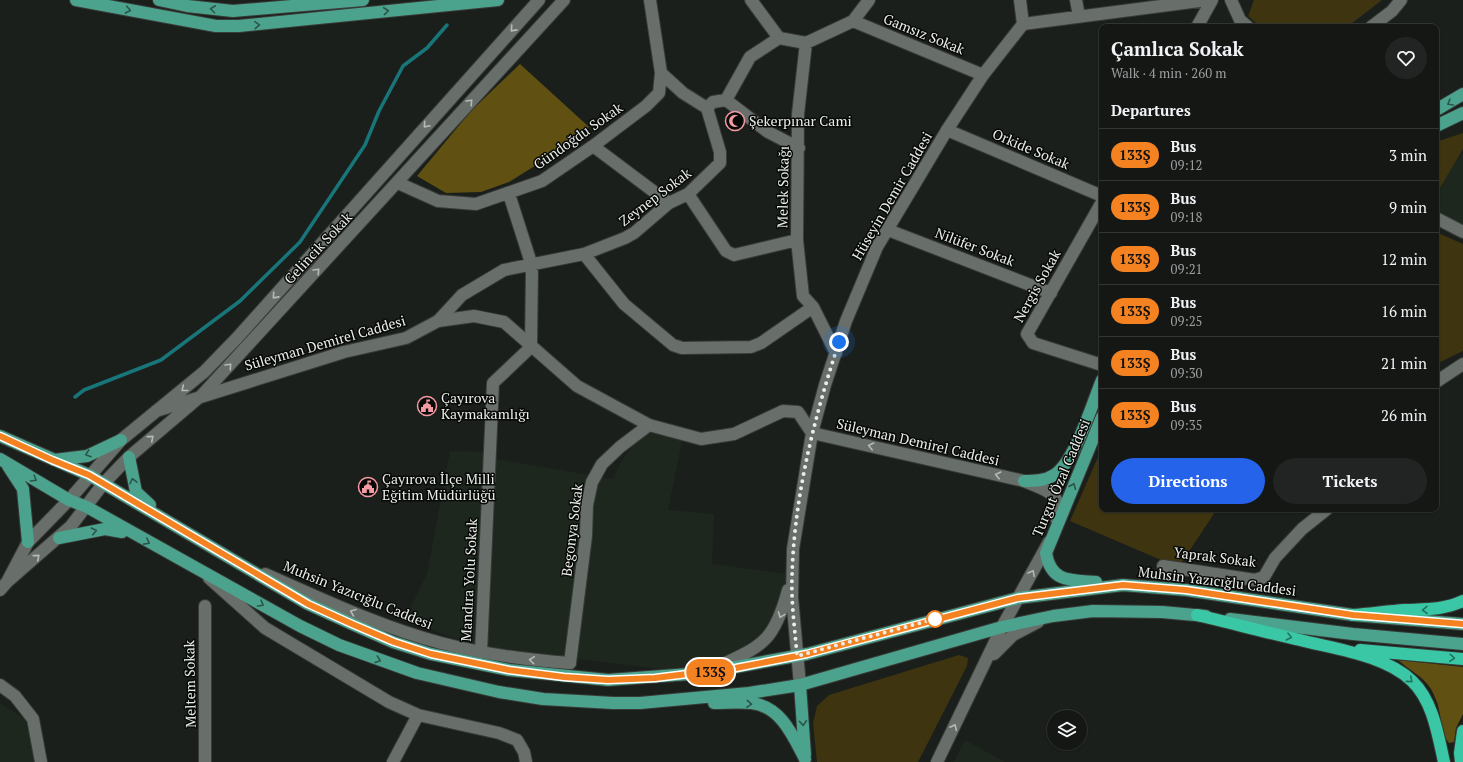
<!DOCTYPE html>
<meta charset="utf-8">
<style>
:root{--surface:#141714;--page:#212422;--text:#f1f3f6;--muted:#9d9fa0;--line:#333634;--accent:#2563eb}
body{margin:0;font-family:"PT Serif",serif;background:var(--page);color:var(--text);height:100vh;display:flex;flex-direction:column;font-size:15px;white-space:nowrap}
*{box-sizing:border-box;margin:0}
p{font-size:13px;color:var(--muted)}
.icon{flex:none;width:22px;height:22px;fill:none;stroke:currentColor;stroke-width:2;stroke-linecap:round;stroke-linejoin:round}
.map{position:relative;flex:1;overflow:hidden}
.drawer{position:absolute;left:1099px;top:24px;width:340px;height:488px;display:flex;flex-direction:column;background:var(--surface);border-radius:8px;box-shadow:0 1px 3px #0004,0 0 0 1px var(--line)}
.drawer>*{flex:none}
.badge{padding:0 8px;border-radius:13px;font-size:14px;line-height:26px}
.controls{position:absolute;left:1047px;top:710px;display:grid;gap:8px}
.controls a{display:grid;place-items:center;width:40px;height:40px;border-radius:50%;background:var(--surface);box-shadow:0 1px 3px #0004,0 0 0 1px var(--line);font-size:20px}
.you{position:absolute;width:20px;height:20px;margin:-10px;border:3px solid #fff;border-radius:50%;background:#1a73e8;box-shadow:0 0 0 6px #1a73e833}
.map>.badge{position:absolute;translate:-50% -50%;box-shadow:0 0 0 2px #fff}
h2{padding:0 12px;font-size:15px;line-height:36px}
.round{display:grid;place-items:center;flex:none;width:42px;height:42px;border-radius:21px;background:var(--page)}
.headline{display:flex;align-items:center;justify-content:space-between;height:68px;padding:0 12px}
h1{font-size:19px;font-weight:700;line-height:30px}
.primary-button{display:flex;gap:8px;margin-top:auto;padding:8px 12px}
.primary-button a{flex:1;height:46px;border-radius:24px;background:var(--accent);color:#fff;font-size:16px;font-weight:700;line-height:46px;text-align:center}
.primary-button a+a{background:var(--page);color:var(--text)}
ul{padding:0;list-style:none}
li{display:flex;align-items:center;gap:12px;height:52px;padding:0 12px;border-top:1px solid var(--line)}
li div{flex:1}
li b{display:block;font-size:15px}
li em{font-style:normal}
li .badge{min-width:44px;font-weight:700;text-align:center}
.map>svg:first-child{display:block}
</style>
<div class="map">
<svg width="1463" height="762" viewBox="0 0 1463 762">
<rect width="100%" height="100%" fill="#1b1f1b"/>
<path fill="#1e271e" d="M1463 151V231L1436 217V190Z
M647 426 683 436 668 510 714 514 712 564 788 574 780 600 765 635 701 674 482 647 404 621 427 574 450 451 490 452 489 458 613 479 621 462Z
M0 703 28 721 36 762H0Z
M965 740 1005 762H954Z"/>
<path fill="#3e3410" d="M1254 0H1382L1347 27H1261L1248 16Z
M1463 133V149L1438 191 1436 192V142Z
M1436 232 1463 244V351L1436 364Z
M1102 448V509H1217L1182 562 1168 563 1070 521Z
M959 655 968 658 967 666 918 762H817L813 723 817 706 829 695Z"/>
<path fill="#605011" d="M520 64 589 127 538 164 509 182 481 192 446 193 417 176 471 111Z
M1398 660 1463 667V714L1456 728 1454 742 1449 743C1441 734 1442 721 1439 710 1438 703 1434 695 1431 689 1423 676 1409 670 1398 660Z"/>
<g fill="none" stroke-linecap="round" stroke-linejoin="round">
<path stroke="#187579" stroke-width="3.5" d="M75 397 84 390 161 360 240 301 300 242 365 145 379 111 403 66 427 48 447 25"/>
<g stroke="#383b38" stroke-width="14">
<path id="street" d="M751 0 779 38 806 43
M1076 0 1079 16
M1231 0 1240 20 1248 27
M853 21 983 75
M1023 24 1207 0
M1197 27 1212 0
M1371 27 1392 11 1401 0
M661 73 683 93 707 108
M726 100 768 132 799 148
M707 108 713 102 726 100 750 57 779 38
M947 130 1102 196
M593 146 669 203
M398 183 438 201 476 204 542 181 593 146 646 106 659 93 661 73 650 0
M688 194 726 251 734 255 797 240
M1102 202 1027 334 1033 343 1102 365
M1436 218 1463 232
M888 230 1051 293
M584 254 624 304 673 345 682 348 751 347 761 343 813 307
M438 321 462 295 504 270 584 254 625 238 634 233 669 203 688 194 720 163V152L707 108
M836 353 813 307 803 296 797 240 798 114 806 43 853 21 869 0
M1436 382 1463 364
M1163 566 1255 580 1264 577 1275 558 1302 529 1327 509
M209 578 265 628 389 702 418 715 499 733 517 740 524 752 526 762
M205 606V762
M481 652 493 383 531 347 532 266 509 194
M570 663 586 536 587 505 592 482 602 464 620 447 649 425
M0 685 15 696 33 719 41 762
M393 762 418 715"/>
</g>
<g stroke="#383b38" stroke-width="14">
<path id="secondary" d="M156 411 344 352 406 338 438 321 474 316 504 322 577 386 649 425 701 439 734 434 783 411 798 412 812 433 1024 481C1045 490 1064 493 1057 520
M265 574C322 599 380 627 441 643 483 654 527 660 570 663
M7 582 71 526 103 484 129 457 202 395 564 0
M0 590 7 582 28 542 69 500 121 440 204 372 237 338 539 0
M994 654 1013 635 1038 622
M711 670C760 646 773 646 788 590
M800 685 792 597 793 549 812 433 825 385 846 321 877 247 947 130 983 75 1023 24 1020 0
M937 762 1002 627 1049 542"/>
</g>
<g stroke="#383b38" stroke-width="14">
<path id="primary" d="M76 0 216 26H239L498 0
M159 0 187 6 233 11 363 0
M1436 110 1463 94
M1436 126 1463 113
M0 436 89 475 308 604 352 624 393 642 431 654 509 670 608 680 703 673 807 654 1018 598 1123 585 1186 590 1353 615 1463 624
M129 457 136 492 150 505
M0 459 69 500 87 507 300 626 339 645 417 673 499 692 543 699 613 703H640L749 693 800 685 1002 627 1053 616 1093 611 1162 612 1206 616
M54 460 87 456 121 440
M8 466 23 489 28 542
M1024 481C1034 481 1045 481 1054 475 1075 462 1092 404 1102 380
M59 538 105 529 122 532
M1096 582C1071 580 1051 583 1046 553L1102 417
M1230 619 1353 634 1463 644
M800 685 805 755
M714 703C726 703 739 702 751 703 781 706 793 736 805 759"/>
</g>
<g stroke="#383b38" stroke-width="14">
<path id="highway" d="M1197 615C1231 623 1265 632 1300 640 1335 649 1385 655 1412 681 1433 701 1438 735 1444 762
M1353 615C1370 614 1388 611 1405 610 1426 609 1444 610 1463 601
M1360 650 1463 659
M1461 762 1460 753 1463 731"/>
</g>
<use href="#street" stroke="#686e69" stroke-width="12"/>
<use href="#secondary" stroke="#686e69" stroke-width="12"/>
<use href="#primary" stroke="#4ca38d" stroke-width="12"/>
<use href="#highway" stroke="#3ac7a5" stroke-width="12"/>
</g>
<defs><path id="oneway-chevron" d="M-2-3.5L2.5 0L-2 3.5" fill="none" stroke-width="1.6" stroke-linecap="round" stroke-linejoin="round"/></defs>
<g stroke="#2a564a">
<use href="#oneway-chevron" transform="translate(213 9) rotate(-173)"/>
<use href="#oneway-chevron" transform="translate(128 10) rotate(11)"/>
<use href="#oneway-chevron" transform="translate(386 11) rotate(-6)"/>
<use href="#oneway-chevron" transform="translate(257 25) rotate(-4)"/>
<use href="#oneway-chevron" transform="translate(1450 103) rotate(150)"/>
<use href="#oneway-chevron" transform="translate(88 454) rotate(161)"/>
<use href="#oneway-chevron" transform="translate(34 479) rotate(31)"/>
<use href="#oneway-chevron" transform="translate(133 481) rotate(-103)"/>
<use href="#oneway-chevron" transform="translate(1073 486) rotate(-67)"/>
<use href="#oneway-chevron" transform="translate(94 531) rotate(-12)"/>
<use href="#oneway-chevron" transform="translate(147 542) rotate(28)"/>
<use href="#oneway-chevron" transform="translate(261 604) rotate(30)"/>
<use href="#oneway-chevron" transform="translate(378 660) rotate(20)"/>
<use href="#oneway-chevron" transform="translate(749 704) rotate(4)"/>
<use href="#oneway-chevron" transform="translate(803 723) rotate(86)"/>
</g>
<g stroke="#b6bab6">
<use href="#oneway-chevron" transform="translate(513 29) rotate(132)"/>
<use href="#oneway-chevron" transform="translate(470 102) rotate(-47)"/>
<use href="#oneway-chevron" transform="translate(426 125) rotate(131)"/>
<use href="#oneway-chevron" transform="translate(317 271) rotate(-47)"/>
<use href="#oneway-chevron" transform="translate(275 296) rotate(132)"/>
<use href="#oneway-chevron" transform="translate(229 366) rotate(-47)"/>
<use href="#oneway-chevron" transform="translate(184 389) rotate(141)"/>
<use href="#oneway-chevron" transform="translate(151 438) rotate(-40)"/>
<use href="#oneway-chevron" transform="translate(871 446) rotate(-167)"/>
<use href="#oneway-chevron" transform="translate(998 475) rotate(-167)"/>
<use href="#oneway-chevron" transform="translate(37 557) rotate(-40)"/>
<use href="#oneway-chevron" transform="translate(1032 573) rotate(-61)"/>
<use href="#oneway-chevron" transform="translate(353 612) rotate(-158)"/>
<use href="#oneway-chevron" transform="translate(781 615) rotate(111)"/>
<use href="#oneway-chevron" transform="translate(532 660) rotate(-175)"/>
<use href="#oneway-chevron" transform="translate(954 727) rotate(-64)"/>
</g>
<g stroke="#23725e">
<use href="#oneway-chevron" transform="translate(1425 610) rotate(179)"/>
<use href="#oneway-chevron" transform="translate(1289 637) rotate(14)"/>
<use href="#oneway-chevron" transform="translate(1452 658) rotate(5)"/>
<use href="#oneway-chevron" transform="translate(1410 680) rotate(41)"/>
</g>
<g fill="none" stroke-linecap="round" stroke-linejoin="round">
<g stroke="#fff" stroke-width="9">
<path id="line" d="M0 436 52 460 89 475 308 604 352 624 394 642 431 654 509 670 564 677 608 680 655 678 736 668 807 654 1018 598 1123 585 1186 590 1353 615 1463 624"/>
</g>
<use href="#line" stroke="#f58220" stroke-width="6"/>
<path stroke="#eaedea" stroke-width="4" stroke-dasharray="0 7.2" d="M839 342C814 418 794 497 792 577 791 603 795 630 797 656L935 619"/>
</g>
<defs>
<g id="mosque-ring" transform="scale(1)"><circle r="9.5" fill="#070907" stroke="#f49aa3" stroke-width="1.5"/><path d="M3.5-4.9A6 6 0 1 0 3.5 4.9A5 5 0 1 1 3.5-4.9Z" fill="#f49aa3"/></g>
<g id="civic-ring" transform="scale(1)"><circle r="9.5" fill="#070907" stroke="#f49aa3" stroke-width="1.5"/><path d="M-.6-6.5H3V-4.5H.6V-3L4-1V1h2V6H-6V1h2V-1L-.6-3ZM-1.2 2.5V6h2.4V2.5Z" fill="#f49aa3"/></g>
</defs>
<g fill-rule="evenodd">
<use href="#mosque-ring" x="735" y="121"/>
<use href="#civic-ring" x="427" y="406"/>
<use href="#civic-ring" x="368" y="487"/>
</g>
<circle fill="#fff" stroke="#f58220" stroke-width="2" cx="935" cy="619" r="8"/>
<g text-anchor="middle" stroke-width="3" stroke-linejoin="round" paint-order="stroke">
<g font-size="14" fill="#eaedea" stroke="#070907">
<text transform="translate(924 34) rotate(22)" y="5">Gamsız Sokak</text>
<text transform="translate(578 136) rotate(-35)" y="5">Gündoğdu Sokak</text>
<text transform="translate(1031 149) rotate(23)" y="5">Orkide Sokak</text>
<text transform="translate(783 187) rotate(-89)" y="5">Melek Sokağı</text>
<text transform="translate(892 196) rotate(-60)" y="5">Hüseyin Demir Caddesi</text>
<text transform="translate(655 197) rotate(-37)" y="5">Zeynep Sokak</text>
<text transform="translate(975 247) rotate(21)" y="5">Nilüfer Sokak</text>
<text transform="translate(318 248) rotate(-47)" y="5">Gelincik Sokak</text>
<text transform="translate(1037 286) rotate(-61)" y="5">Nergis Sokak</text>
<text transform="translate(325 343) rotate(-16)" y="5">Süleyman Demirel Caddesi</text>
<text transform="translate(918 442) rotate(13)" y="5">Süleyman Demirel Caddesi</text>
<text transform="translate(1061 478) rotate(-67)" y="5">Turgut Özal Caddesi</text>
<text transform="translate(572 530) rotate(-83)" y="5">Begonya Sokak</text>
<text transform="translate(1215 557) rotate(7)" y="5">Yaprak Sokak</text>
<text transform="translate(469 580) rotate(-87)" y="5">Mandıra Yolu Sokak</text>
<text transform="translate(1217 581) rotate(7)" y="5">Muhsin Yazıcığlu Caddesi</text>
<text transform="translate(358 595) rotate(22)" y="5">Muhsin Yazıcığlu Caddesi</text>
<text transform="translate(190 684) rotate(-91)" y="5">Meltem Sokak</text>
</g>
<g font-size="14" fill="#eaedea" stroke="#070907" text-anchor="start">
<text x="749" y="126">Şekerpınar Cami</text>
<text x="441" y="403">Çayırova<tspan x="441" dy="16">Kaymakamlığı</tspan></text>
<text x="382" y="484">Çayırova İlçe Milli<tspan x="382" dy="16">Eğitim Müdürlüğü</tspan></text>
</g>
</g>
</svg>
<div class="controls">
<a><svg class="icon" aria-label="layers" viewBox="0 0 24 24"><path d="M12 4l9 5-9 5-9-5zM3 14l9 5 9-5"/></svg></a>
</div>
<div class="you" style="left:839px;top:342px"></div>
<b class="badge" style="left:710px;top:672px;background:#f58220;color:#111">133Ş</b>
<section class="drawer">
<div class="headline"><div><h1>Çamlıca Sokak</h1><p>Walk · 4 min · 260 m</p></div><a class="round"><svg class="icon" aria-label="heart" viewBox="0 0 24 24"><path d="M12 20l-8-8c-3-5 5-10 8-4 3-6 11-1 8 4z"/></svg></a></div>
<h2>Departures</h2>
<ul>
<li><span class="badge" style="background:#f58220;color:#111">133Ş</span><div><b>Bus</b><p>09:12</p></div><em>3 min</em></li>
<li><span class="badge" style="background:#f58220;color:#111">133Ş</span><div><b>Bus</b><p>09:18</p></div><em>9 min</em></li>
<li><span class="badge" style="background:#f58220;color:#111">133Ş</span><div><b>Bus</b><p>09:21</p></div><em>12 min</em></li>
<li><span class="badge" style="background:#f58220;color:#111">133Ş</span><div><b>Bus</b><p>09:25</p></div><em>16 min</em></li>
<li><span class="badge" style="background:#f58220;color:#111">133Ş</span><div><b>Bus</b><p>09:30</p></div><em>21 min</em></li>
<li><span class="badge" style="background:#f58220;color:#111">133Ş</span><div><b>Bus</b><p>09:35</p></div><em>26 min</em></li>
</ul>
<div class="primary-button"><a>Directions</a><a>Tickets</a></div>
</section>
</div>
